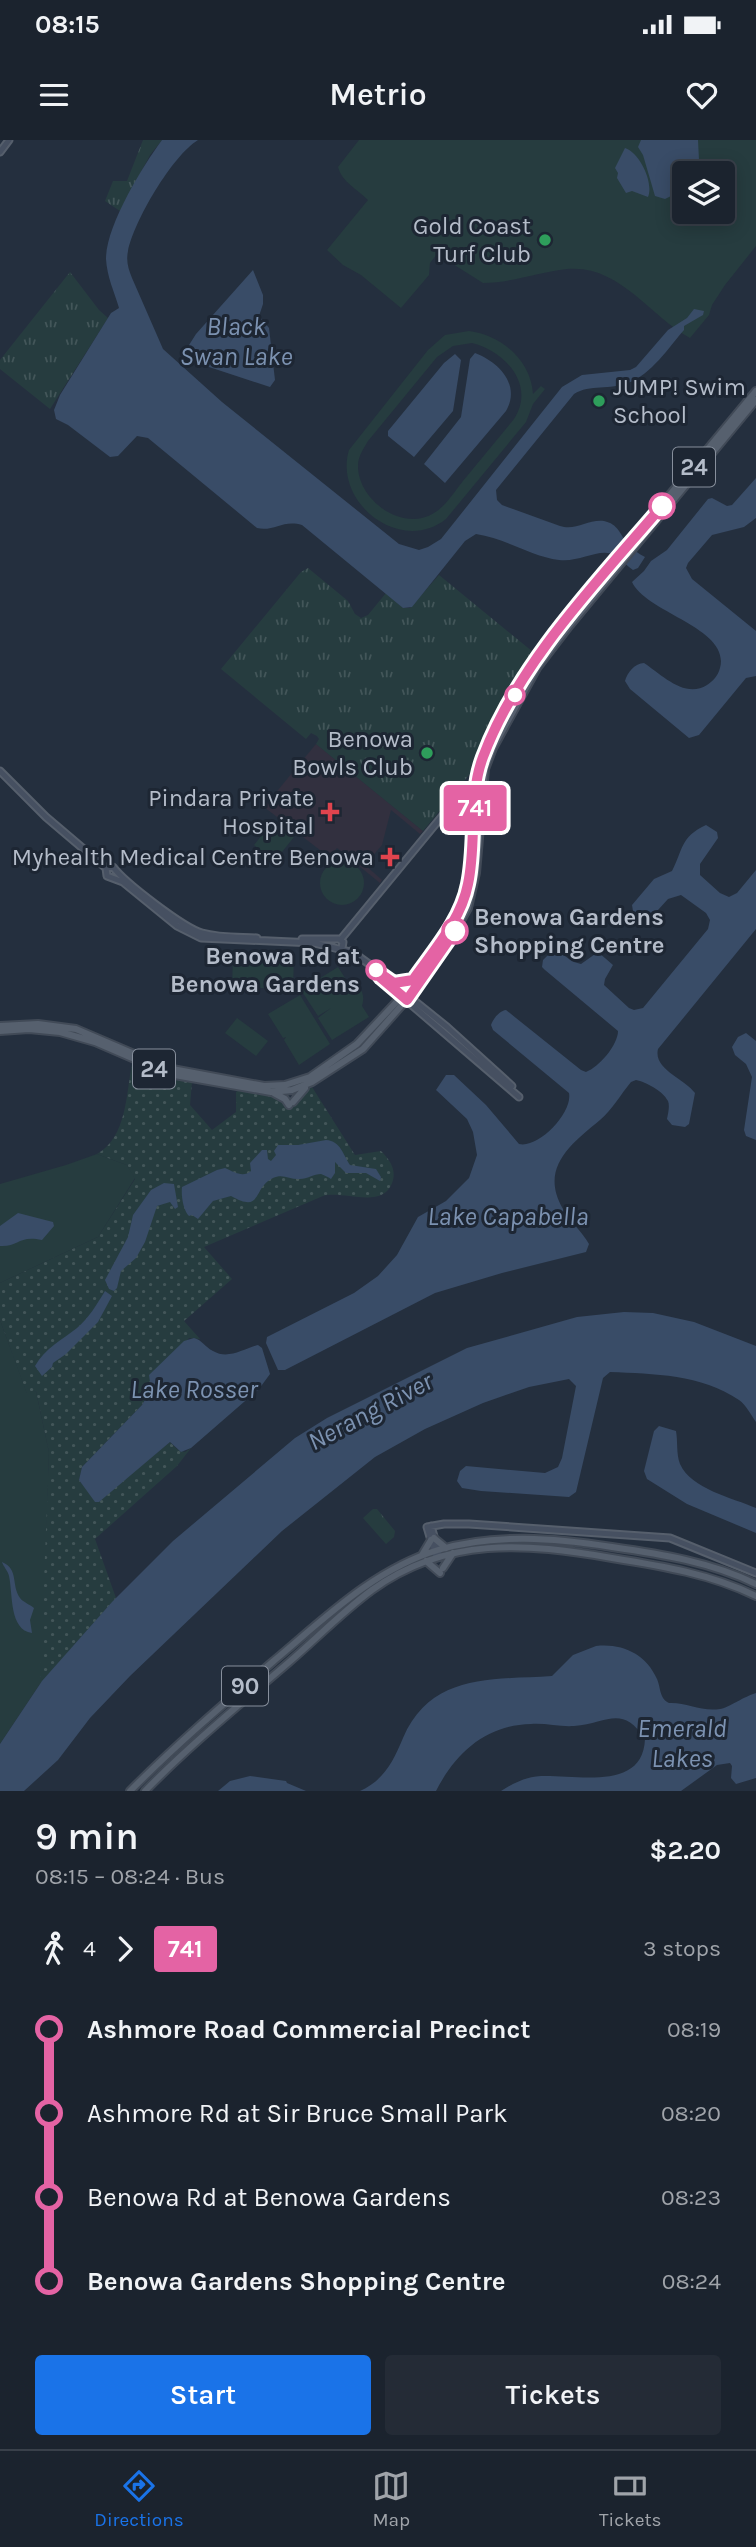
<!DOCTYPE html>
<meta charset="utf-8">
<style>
:root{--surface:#1b232e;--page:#242b36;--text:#f1f3f6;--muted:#a0a4aa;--line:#39404a;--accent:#1a73e8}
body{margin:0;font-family:Karla,sans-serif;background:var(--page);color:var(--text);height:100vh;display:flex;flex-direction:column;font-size:26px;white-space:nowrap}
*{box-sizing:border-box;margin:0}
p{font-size:23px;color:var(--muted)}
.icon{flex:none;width:38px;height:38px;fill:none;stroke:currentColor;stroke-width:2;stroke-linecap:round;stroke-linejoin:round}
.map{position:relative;height:1651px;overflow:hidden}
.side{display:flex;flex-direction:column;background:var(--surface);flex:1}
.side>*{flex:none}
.badge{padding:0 14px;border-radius:5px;font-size:24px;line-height:46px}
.controls{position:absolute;left:672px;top:21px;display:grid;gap:14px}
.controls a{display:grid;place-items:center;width:63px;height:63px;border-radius:7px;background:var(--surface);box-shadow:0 4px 18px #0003,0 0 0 2px var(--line);font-size:35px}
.map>.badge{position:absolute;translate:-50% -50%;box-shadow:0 0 0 4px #fff}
.legs{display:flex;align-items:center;gap:10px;height:77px;padding:0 35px;font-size:23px}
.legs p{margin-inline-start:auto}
.headline{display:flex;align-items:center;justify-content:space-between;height:119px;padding:0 35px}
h1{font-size:38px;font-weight:600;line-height:52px}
.button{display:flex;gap:14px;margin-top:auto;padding:14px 35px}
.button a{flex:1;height:80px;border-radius:7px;background:var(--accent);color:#fff;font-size:28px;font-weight:600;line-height:80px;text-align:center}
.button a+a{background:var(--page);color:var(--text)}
ul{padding:0 35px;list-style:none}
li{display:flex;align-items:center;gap:24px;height:84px;font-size:26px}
li i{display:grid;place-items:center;width:10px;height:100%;margin:0 9px;background:currentColor}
li i::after{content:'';width:18px;height:18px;margin:-9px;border:5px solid;border-radius:50%;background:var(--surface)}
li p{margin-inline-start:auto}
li:first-child i{background:linear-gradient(#0000 50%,currentColor 0)}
li:last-child i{background:linear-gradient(currentColor 50%,#0000 0)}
.status{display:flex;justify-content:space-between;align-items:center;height:49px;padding:0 35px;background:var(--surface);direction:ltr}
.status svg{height:19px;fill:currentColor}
header{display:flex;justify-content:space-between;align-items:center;height:91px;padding:0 35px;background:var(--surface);font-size:32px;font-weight:600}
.dock{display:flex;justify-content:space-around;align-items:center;height:98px;border-top:2px solid var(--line);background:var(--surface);font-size:19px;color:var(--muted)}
.dock a{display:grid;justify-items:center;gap:4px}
.dock .current{color:var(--accent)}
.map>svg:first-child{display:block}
</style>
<div class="status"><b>08:15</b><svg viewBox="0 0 49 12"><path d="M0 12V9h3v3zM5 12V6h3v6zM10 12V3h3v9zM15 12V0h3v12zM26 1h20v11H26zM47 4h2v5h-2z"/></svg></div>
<header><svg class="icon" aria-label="menu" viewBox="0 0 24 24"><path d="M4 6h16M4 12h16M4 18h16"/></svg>Metrio<svg class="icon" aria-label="heart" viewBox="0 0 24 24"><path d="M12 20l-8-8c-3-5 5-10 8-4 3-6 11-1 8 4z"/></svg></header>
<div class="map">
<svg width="756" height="1651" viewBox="0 0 756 1651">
<defs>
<pattern id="park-tufts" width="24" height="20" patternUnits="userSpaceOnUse" patternTransform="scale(1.75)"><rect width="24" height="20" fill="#263c3f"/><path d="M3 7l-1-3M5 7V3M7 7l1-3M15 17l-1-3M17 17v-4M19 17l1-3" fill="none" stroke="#435659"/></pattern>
<pattern id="garden-dots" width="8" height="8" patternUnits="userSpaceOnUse" patternTransform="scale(1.75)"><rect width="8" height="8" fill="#263c3f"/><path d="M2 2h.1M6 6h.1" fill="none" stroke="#435659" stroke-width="1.8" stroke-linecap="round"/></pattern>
</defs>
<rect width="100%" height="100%" fill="#242f3e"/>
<path fill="#32303f" d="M316 604 423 691 420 694 391 670 382 705 365 725 382 740 380 743 337 708 329 717 264 667Z"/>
<path fill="#263c3f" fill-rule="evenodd" d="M359 0H756V106L725 145 712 165 709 175 690 198C650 176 619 124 567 129 539 132 511 143 483 143L437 114 430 123 429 135 401 168 361 135 343 125 327 110 368 60C357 49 342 42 338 27ZM684 33H723V72H684Z
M469 191C502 195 531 221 533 254L541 246 545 249 533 264 526 282 446 379C401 415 333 363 349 310L428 210 445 195ZM472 203C505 211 536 245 514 279 497 300 480 320 463 341 454 352 446 366 434 373 403 393 357 360 358 325 358 316 364 308 368 301L437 217 453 206Z
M274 680 294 697 274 722 254 705Z
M320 743a22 22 0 1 1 44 0a22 22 0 1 1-44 0Z
M233 815 294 817 293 849 232 847Z
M338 827 347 841C360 844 366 853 362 866L369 877 332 900 318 878 331 868 318 876 301 850Z
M300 855 330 904 299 925 284 900 286 897 283 898 268 874Z
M237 878 268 901 256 916 225 893Z
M97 1014 127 1025 135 1038 98 1097 0 1143V1044L66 1025Z
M0 1180 27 1253 36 1251 49 1312 46 1410 56 1526 40 1544 0 1604Z"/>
<path fill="url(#park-tufts)" d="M143 0H162L150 15 120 71 105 61 113 41H127Z
M70 132 99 170 108 178 50 269 0 229V220Z
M308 428 348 461 355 474 361 478 368 475 386 453 403 468H410L439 435 533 512 484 600 474 629 423 691 316 604 319 599 317 596 311 593 306 599 221 529 301 432Z
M373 1369H377L395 1391 394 1397 386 1404 363 1378Z"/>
<path fill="url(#garden-dots)" d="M132 924 155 934 192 942 190 965 212 990 236 972V952L241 949 277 956V958L292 959 312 947 355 1015 381 1011C389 1019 396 1028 393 1040 385 1071 344 1050 323 1056L204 1107 232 1139 184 1181 200 1199 189 1198 151 1249 142 1265 82 1327 79 1340 97 1362 170 1302 177 1309 185 1312 191 1308 177 1326 95 1399 116 1458 40 1544 49 1312 36 1251 27 1254 0 1180V1143L98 1097 135 1039 127 1025 97 1014C127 997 126 954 132 924Z"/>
<path fill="#394c67" d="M162 0H198C172 16 134 81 128 111 126 121 128 128 132 138L163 209 222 262 399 404 419 410 428 407 441 399 562 247 582 235 630 230 636 227 668 190 687 178 694 169 704 171 703 175 684 186V190C669 207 651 235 628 243 610 250 590 244 574 254L496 350 497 360 502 365 560 386C576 391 588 379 604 381 618 384 620 394 627 403 632 409 639 414 645 417L638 428 633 430C627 426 622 420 616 416 601 406 580 423 559 420 530 416 505 398 476 394L465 401 412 467 403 468 302 385C283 379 274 392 257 388L148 298 137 296 118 316 110 317 68 285 56 279 54 270 60 255 111 173 119 168C114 151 107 137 106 119 106 86 142 27 162 0Z
M641 0H698L699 20 693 33H684L683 50 665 59 655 56 643 15 638 7Z
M625 8C640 13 654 43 648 57L632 51 626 53 617 38 618 33 615 28Z
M253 130 263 155V164L259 176 269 188 275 240 270 247 203 225 184 213 196 194Z
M475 213C499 222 521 245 506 271L445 343 424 324 461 277 470 219Z
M455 214 461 220 453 271 414 317 388 296V291L444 223Z
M756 338V378L744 387 712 395 688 423 686 428 692 439 756 491V536L746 538 699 595 689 598 630 549 625 541C627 533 635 523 644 523 662 535 685 559 707 545 713 541 718 536 720 528 731 488 646 473 632 442L644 431 651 421 667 410 708 359 712 358 727 366 732 365Z
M706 685 717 692 718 698 700 724V735L720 753 729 757 737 753 756 730V789L658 909C653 929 685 939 695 953L689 984 685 987 672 985 667 979C668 974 670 966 668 961 663 951 646 942 636 940L631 942C621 954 612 970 600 980 571 1004 539 1028 563 1069 571 1082 582 1092 589 1104L586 1112 502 1133 435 1153 285 1230H278L266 1203 267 1197 354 1153 378 1136 397 1115 418 1077 446 1061 469 1038 477 1015 473 992 467 979 436 950 446 935H454L486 965 519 1004C538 1009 573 973 569 953L493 890 491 885C493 879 499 871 506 870L581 930 586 932C599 927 618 905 618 891L545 830 542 827 543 820 554 809 574 822 581 824 598 812 613 825 605 839 604 845 629 868 634 870 643 868 708 789 710 780 706 773 681 755 668 759 648 781 633 771 632 765 654 739 672 731C683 710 680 697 706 685Z
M746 893 756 901V1000L746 996 744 990 752 937 746 924 735 915 732 907 738 897Z
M326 1000C341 1001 343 1015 350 1025L376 1029 381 1037 380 1041 366 1033H346L335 1022V1033L331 1039C328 1037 324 1035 321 1034 314 1034 307 1039 300 1039 290 1040 283 1033 273 1038 252 1048 263 1074 231 1056L213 1061 198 1079 192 1075 189 1076C183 1070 181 1055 182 1047L217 1030 225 1028C234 1032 243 1038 251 1031L250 1023 262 1010H267L268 1019 271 1021 276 1015 274 1011 278 1005H298Z
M164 1043 174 1044 178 1067 175 1069 170 1062 157 1066 145 1102 136 1118 121 1131 117 1148 114 1151 109 1149 105 1140 128 1097 133 1075 151 1050Z
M18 1073 53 1082 54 1086 42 1100C18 1095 19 1107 0 1106V1086Z
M105 1151 112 1156 98 1182 66 1214 53 1223 52 1227 42 1236 35 1226C45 1208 62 1200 77 1188 89 1178 97 1164 105 1151Z
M624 1172 653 1173 694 1182 756 1206V1282C751 1275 746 1265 739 1260 701 1234 654 1234 610 1232L603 1238 576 1352 569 1357 481 1351 462 1348 457 1341 460 1331 466 1326 545 1333 558 1327 562 1318 576 1246 569 1239 529 1247 483 1263 425 1289 375 1317 282 1391 130 1536 90 1578 58 1620 24 1651H0V1604L42 1541 112 1462 173 1401 295 1298 327 1278 467 1208 577 1177Z
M194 1198C202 1200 205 1207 213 1211 228 1220 243 1209 258 1205L262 1208 270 1234 259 1249 191 1308 181 1312 170 1302 99 1362H95L79 1340 82 1327 142 1265 151 1249 149 1235 184 1201Z
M659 1286 676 1291C678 1302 676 1313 680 1324 691 1349 733 1358 756 1368V1393L687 1364 647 1339 644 1331 654 1291Z
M2 1422C19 1429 11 1445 20 1458 23 1462 29 1464 34 1468L30 1480 32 1493C9 1490 13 1454 9 1436 8 1431 3 1426 2 1422Z
M596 1506C622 1503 646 1514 657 1539 661 1548 659 1558 669 1563 686 1562 701 1572 720 1569 728 1568 745 1556 756 1553V1638L736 1644 731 1638 732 1626 730 1623 717 1625 681 1651H501C513 1643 526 1637 541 1636 579 1635 643 1651 645 1599 622 1564 608 1583 574 1586 560 1587 546 1583 531 1584 487 1585 456 1612 436 1651H360C384 1640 393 1622 403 1598 431 1533 492 1540 552 1536L573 1515Z
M250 1636 286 1641 287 1643 306 1651H218L230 1641Z"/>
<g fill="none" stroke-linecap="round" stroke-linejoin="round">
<g stroke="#565f6c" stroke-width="9">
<path id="secondary" d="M0 12 9 0
M0 631 46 677 106 728
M106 728 107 736 123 742 177 786 201 798 314 803 351 812
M106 728 113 727C125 743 184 788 202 793 220 798 239 797 257 798
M302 799H339L343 802 342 808
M341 799 457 658 463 655H482
M351 811 369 824 386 843 519 957
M376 830 447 887 512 946
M431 1386 440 1417
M435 1414 427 1387 444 1384H469L670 1398 756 1433"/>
</g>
<g stroke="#414a57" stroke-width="10">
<path id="primary" d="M0 886 38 884 76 889 167 928 264 946 285 945 310 937 357 904 402 856 458 773 466 752 470 732 475 654 481 624 488 605 526 535 560 487 756 251
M0 891 29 889 60 892 95 902 169 934 271 952 292 950 312 942 363 909 410 856 455 791 468 768 476 733 485 629 493 608 537 528 570 485 756 260
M274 953 285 959 289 965
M293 962 305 948
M434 1398 446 1408
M422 1415 431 1400
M426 1421 440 1433
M443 1428 453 1413
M130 1651C177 1604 226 1562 276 1519 326 1477 375 1429 438 1410 494 1393 555 1398 612 1407 661 1414 711 1422 756 1444
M145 1651C190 1605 239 1565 288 1523 316 1499 342 1472 372 1450 447 1396 526 1403 612 1418 662 1426 711 1434 756 1456"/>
</g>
<use href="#secondary" stroke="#465061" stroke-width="5"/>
<use href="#primary" stroke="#56606e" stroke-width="6"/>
</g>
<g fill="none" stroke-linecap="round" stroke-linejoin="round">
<g stroke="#fff" stroke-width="16">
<path id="line-1" d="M455 791 407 860 381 838 374 829 394 843 413 840C434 810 461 780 468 744 477 702 468 657 483 617 518 523 598 441 662 366"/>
</g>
<use href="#line-1" stroke="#e463a4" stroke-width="10"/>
</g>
<g fill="#2e9e5b" stroke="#1d2633" stroke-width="2.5">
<circle cx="545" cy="100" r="7"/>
<circle cx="599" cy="261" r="7"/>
<circle cx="427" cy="613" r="7"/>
</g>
<g fill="#fff" stroke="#e463a4" stroke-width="3.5">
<circle cx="662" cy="366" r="12"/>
<circle cx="515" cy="555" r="9"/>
<circle cx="455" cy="791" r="12"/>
<circle cx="376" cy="830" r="9"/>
</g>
<g fill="#e0444e" stroke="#1d2633" stroke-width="2.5">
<path d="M326.5 661.5h7v7h7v7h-7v7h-7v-7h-7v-7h7z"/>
<path d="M386.5 706.5h7v7h7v7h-7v7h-7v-7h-7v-7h7z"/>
</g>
<g text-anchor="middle" stroke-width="6" stroke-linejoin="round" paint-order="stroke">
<g fill="#1d2633" stroke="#878f9c" stroke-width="2">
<rect x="673" y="307.5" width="42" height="39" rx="5"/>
<rect x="133" y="909.5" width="42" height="39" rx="5"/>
<rect x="222" y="1526.5" width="46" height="39" rx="5"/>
</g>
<g font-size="23" font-weight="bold" fill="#b4bcc9">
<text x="694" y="335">24</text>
<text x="154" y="937">24</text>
<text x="245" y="1554">90</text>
</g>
<g font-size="24" fill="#b4bcc9" stroke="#1d2633" text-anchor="end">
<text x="531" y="94">Gold Coast<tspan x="531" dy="28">Turf Club</tspan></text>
<text x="613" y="255" text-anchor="start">JUMP! Swim<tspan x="613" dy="28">School</tspan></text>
<text x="413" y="607">Benowa<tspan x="413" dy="28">Bowls Club</tspan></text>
<text x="314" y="666">Pindara Private<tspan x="314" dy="28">Hospital</tspan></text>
<text x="374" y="725">Myhealth Medical Centre Benowa</text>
</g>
<g font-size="24" font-weight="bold" fill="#b4bcc9" stroke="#1d2633" text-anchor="start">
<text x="474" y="785">Benowa Gardens<tspan x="474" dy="28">Shopping Centre</tspan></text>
<text x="360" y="824" text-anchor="end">Benowa Rd at<tspan x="360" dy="28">Benowa Gardens</tspan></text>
</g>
<g font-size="26" font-style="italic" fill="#7c92b1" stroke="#1d2633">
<text x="236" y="195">Black<tspan x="236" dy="30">Swan Lake</tspan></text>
<text x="508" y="1085">Lake Capabella</text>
<text x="194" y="1258">Lake Rosser</text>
<text transform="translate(370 1271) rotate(-28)" y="9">Nerang River</text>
<text x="682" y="1597">Emerald<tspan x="682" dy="30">Lakes</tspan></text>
</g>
</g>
</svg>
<div class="controls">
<a><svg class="icon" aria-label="layers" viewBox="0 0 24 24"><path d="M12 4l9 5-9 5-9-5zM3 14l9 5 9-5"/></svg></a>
</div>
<b class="badge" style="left:475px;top:668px;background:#e463a4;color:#fff">741</b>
</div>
<section class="side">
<div class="headline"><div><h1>9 min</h1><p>08:15 – 08:24 · Bus</p></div><b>$2.20</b></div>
<div class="legs"><svg class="icon" aria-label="walk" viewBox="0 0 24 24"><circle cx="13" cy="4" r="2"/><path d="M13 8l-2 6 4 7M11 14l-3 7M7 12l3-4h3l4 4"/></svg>4<svg class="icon" aria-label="forward" viewBox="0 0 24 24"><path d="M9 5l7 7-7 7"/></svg><b class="badge" style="background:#e463a4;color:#fff">741</b><p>3 stops</p></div>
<ul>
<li><i style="color:#e463a4"></i><b>Ashmore Road Commercial Precinct</b><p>08:19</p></li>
<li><i style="color:#e463a4"></i><span>Ashmore Rd at Sir Bruce Small Park</span><p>08:20</p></li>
<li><i style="color:#e463a4"></i><span>Benowa Rd at Benowa Gardens</span><p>08:23</p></li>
<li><i style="color:#e463a4"></i><b>Benowa Gardens Shopping Centre</b><p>08:24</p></li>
</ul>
<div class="button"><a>Start</a><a>Tickets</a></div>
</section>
<nav class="dock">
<a class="current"><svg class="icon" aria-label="directions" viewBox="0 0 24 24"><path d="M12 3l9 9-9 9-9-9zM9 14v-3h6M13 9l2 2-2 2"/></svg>Directions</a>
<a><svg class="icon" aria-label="map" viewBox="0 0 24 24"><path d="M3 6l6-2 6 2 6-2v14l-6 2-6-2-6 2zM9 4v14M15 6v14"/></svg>Map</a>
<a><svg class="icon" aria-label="tickets" viewBox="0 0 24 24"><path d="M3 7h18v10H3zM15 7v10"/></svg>Tickets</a>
</nav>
